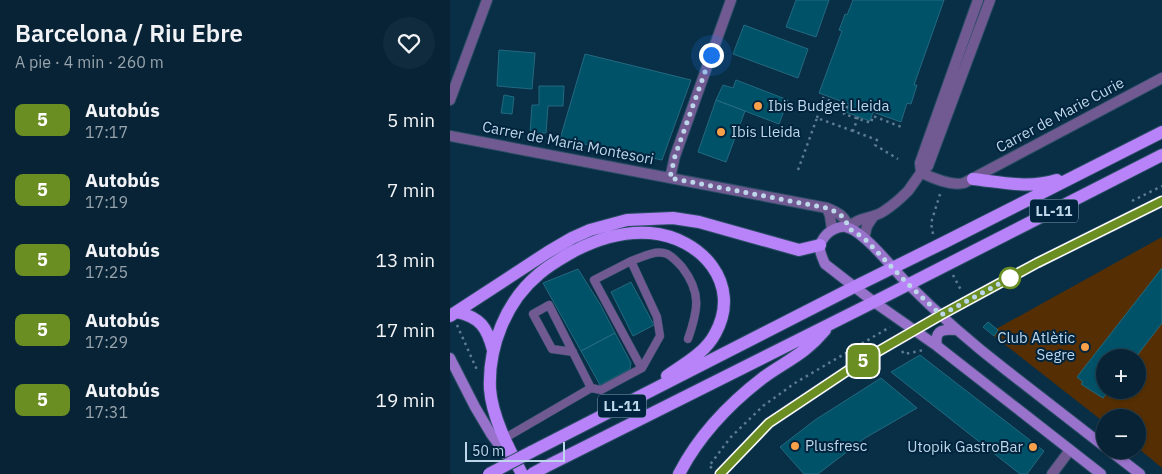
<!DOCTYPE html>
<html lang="es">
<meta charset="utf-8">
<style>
:root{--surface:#072335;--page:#102b3d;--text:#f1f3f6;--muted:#98a4ad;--line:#284050}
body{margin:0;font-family:"IBM Plex Sans",sans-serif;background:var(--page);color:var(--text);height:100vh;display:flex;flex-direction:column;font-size:19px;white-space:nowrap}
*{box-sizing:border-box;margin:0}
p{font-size:16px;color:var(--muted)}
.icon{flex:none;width:28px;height:28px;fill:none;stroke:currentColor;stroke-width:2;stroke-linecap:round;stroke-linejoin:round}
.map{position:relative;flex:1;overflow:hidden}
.panel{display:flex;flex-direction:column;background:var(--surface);width:450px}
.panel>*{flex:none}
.badge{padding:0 10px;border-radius:8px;font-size:18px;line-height:32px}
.buttons{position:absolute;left:646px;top:349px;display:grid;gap:10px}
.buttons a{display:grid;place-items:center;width:50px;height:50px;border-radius:50%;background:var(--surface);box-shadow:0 1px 4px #0004,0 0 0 1px var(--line);font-size:25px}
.scale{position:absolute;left:15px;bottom:12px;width:100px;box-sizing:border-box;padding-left:5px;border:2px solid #bed6ea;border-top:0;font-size:14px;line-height:18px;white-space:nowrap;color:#bed6ea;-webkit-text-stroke:4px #00243d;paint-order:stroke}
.you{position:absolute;width:25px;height:25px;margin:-12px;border:4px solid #fff;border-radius:50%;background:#1a73e8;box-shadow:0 0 0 8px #1a73e833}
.map>.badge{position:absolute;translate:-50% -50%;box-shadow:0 0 0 2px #fff}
.round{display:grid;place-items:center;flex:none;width:52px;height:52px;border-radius:26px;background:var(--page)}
.overview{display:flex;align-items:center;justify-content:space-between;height:85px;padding:0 15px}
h1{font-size:24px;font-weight:600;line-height:38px}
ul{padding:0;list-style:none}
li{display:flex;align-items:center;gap:15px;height:70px;padding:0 15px}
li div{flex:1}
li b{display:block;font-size:19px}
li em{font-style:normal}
li .badge{min-width:55px;font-weight:700;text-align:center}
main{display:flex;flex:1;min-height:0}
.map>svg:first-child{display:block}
</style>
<main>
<section class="panel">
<div class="overview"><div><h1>Barcelona / Riu Ebre</h1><p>A pie · 4 min · 260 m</p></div><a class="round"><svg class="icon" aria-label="heart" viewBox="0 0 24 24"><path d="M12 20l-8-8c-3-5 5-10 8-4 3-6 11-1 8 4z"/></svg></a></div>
<ul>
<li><span class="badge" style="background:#6b8e23;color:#fff">5</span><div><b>Autobús</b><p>17:17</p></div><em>5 min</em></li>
<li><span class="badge" style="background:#6b8e23;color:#fff">5</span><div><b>Autobús</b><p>17:19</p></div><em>7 min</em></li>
<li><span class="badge" style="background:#6b8e23;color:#fff">5</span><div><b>Autobús</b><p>17:25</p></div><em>13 min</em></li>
<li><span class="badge" style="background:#6b8e23;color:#fff">5</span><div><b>Autobús</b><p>17:29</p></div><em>17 min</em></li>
<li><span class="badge" style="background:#6b8e23;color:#fff">5</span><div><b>Autobús</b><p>17:31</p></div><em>19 min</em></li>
</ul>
</section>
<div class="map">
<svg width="712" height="474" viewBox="0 0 712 474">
<rect width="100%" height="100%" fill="#092f47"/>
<path fill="#552f03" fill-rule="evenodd" d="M712 237V468L688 448V418H655V423L544 336 548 331 546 329ZM655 358H688V390H655Z"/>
<path fill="#005268" stroke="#23697f" d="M346 0H379L366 37 336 27Z
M403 0H494L464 85H467L461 104 457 103 451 122 423 112 420 121 396 112 399 104 369 93 392 31 389 30 393 20 395 14 397 15Z
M294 25 358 49 348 78 283 54Z
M49 50 85 53 82 89 47 86Z
M135 54 241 80 212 160 110 139Z
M286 80 338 100 329 124 266 100 273 85 283 88Z
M89 86H114L113 106H98L96 133H80L82 105H89Z
M54 95 64 97 62 114 51 113Z
M266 100 295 111 276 162 248 152Z
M712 268V323L685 358H655V390H659L653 398 631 384 633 382 627 377Z
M128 269 150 304 165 333 131 351 93 283Z
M181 282 204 325 183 336 161 292Z
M538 322 548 330 544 336 533 327Z
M165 333 181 363 180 369 150 385 131 351Z
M470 355 594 451 577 474H570L441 372Z
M431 378 467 408 415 438 368 474H354L330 447 365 420Z"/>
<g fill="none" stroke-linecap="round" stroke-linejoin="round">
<g stroke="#2a4d64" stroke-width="9">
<path id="lane" d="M181 261 144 280 191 367
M141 388 151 390 192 368 210 336 207 317 181 261C192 257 203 251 214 253 221 254 227 262 232 267 252 293 248 310 238 339
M55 438 141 388 99 305 83 314 102 349 123 352"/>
</g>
<g stroke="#2a4d64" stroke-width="12">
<path id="street" d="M0 100 37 0
M0 136 377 208C387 212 396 216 398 228
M471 172C481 178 502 186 514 183L712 78
M471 172 470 163 528 0
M220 178 225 156 281 0
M377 208 380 216 382 230
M399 228C406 217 423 219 434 211 442 206 451 198 458 191 465 182 469 173 478 166L540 0
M414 238 417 226 423 217
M270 474 319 423 415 359 491 315 587 263 712 201
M602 474 620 450"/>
</g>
<g stroke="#2a4d64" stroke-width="12">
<path id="secondary" d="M487 346C484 329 494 329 507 330
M0 358 25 407 41 434 60 460
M659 450 690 474
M651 474 487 346 424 302 375 264C371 255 367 247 373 239 378 231 390 224 399 228 417 235 442 268 457 283 488 314 521 343 556 370 589 396 622 421 655 447"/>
</g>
<g stroke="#2a4d64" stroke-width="14">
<path id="primary" d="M523 179C551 182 579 189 607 180
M6 312C30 317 37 327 43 350
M0 316 98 252 122 238 140 230 177 220 223 218 249 222 349 250 370 245
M81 452 404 287 495 242 712 132
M93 468 424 302 712 155
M72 474C59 449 42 417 40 389 38 347 56 301 89 274 99 265 112 258 124 251 147 239 173 231 200 233 251 237 293 284 265 334 255 353 234 364 217 376
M229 474C249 435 280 403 314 377 338 360 355 354 375 330"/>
</g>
<path stroke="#5c7b91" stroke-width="2.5" stroke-dasharray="2.5 4" stroke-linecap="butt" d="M408 117 403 131 427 140 425 145 448 159
M367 118 373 98 397 107 394 114 421 123 423 116 454 128
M348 170 367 118 403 131
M682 201 712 186
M483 234 481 223 491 191
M503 275 512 292
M7 325 27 370
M452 351 454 354 474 350
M262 468 259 466 280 438 313 406 345 383 440 327"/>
<use href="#lane" stroke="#715a92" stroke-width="8"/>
<use href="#street" stroke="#715a92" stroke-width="10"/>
<use href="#secondary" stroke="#9972cc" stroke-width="10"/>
<use href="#primary" stroke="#b883f9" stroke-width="12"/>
<g stroke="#2a4d64" stroke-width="14" stroke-linecap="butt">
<path id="primary-bridge" d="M39 474 81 452
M82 474 93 468"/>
</g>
<use href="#primary-bridge" stroke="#b883f9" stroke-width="12"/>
</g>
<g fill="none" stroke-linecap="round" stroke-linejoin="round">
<g stroke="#fff" stroke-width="11">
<path id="line" d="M270 474 319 423 415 359 491 315 587 263 712 201"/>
</g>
<use href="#line" stroke="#6b8e23" stroke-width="8"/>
<path stroke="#bed6ea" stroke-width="5" stroke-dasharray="0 9" d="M261 55 225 156 220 178 377 208C387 212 396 216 398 228L414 238 458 284 491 315 560 278"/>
</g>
<g fill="#f8a14a" stroke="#00243d" stroke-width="2">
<circle cx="308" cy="106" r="5"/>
<circle cx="271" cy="132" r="5"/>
<circle cx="635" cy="347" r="5"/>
<circle cx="345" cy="446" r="5"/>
<circle cx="583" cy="447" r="5"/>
</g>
<circle fill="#fff" stroke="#6b8e23" stroke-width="2.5" cx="560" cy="278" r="10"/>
<g text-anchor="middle" stroke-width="4" stroke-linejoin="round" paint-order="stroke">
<g fill="#00243d" stroke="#85a1b6" stroke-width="1">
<rect x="580" y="199.5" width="48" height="23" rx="4"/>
<rect x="148" y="394.5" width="48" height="23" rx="4"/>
</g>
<g font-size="14" font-weight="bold" fill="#bed6ea">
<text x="604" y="216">LL-11</text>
<text x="172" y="411">LL-11</text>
</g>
<g font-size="15" fill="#bed6ea" stroke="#00243d" text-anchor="start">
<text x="318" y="111">Ibis Budget Lleida</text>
<text x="281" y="137">Ibis Lleida</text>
<text x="625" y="343" text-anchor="end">Club Atlètic<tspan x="625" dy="17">Segre</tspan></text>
<text x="355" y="451">Plusfresc</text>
<text x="573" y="452" text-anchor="end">Utopik GastroBar</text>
</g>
<g font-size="15" fill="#bed6ea" stroke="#00243d">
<text transform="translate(610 115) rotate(-28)" y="5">Carrer de Marie Curie</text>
<text transform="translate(118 143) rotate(11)" y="5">Carrer de Maria Montesori</text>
</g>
</g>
</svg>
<div class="buttons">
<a>+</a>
<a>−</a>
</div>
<div class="scale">50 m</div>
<div class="you" style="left:261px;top:55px"></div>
<b class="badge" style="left:413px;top:361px;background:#6b8e23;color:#fff">5</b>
</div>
</main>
